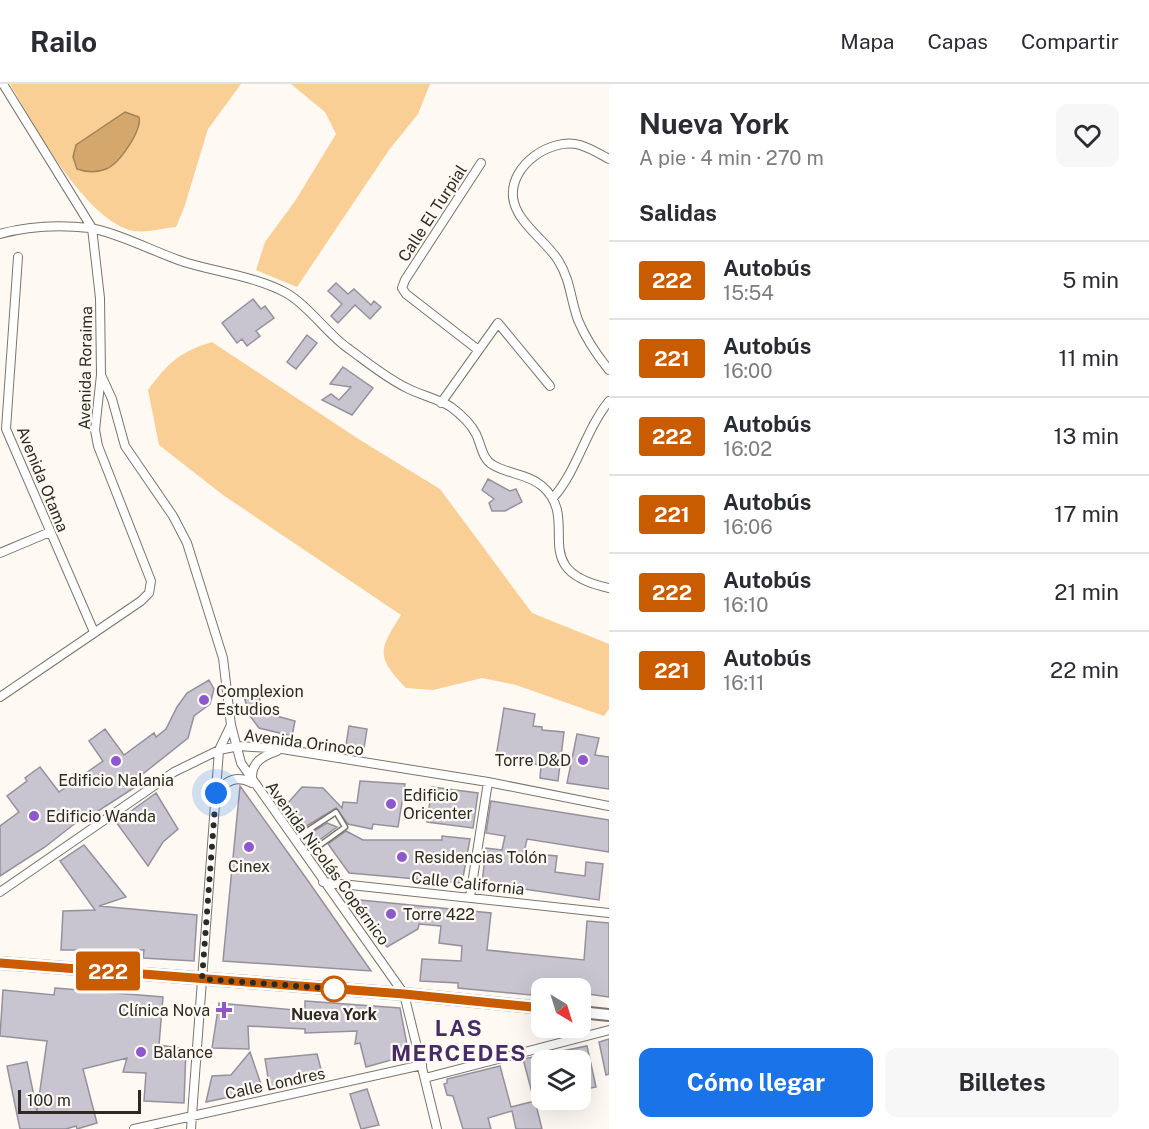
<!DOCTYPE html>
<html lang="es">
<meta charset="utf-8">
<style>
:root{--surface:#fff;--page:#f7f7f7;--text:#2b2b33;--muted:#7c7c81;--line:#e1e1e2;--accent:#1a73e8}
body{margin:0;font-family:"Public Sans",sans-serif;background:var(--page);color:var(--text);height:100vh;display:flex;flex-direction:column;font-size:22px;white-space:nowrap}
*{box-sizing:border-box;margin:0}
p{font-size:20px;color:var(--muted)}
.icon{flex:none;width:33px;height:33px;fill:none;stroke:currentColor;stroke-width:2;stroke-linecap:round;stroke-linejoin:round}
.map{position:relative;flex:1;overflow:hidden}
.side{display:flex;flex-direction:column;background:var(--surface);width:540px}
.side>*{flex:none}
.badge{padding:0 12px;border-radius:4px;font-size:21px;line-height:39px}
.needle{width:39px;rotate:142deg}
.buttons{position:absolute;left:531px;top:894px;display:grid;gap:12px}
.buttons a{display:grid;place-items:center;width:60px;height:60px;border-radius:12px;background:var(--surface);box-shadow:0 6px 24px #0002;font-size:30px}
.scale{position:absolute;left:18px;bottom:15px;width:123px;box-sizing:border-box;padding-left:6px;border:3px solid #2d2a26;border-top:0;font-size:16px;line-height:21px;white-space:nowrap;color:#2d2a26;-webkit-text-stroke:4px #fef9f3;paint-order:stroke}
.you{position:absolute;width:30px;height:30px;margin:-15px;border:4px solid #fff;border-radius:50%;background:#1a73e8;box-shadow:0 0 0 9px #1a73e833}
.map>.badge{position:absolute;translate:-50% -50%;box-shadow:0 0 0 3px #fff}
h2{padding:0 30px;font-size:22px;line-height:54px}
.round{display:grid;place-items:center;flex:none;width:63px;height:63px;border-radius:12px;background:var(--page)}
.overview{display:flex;align-items:center;justify-content:space-between;height:102px;padding:0 30px}
h1{font-size:28px;font-weight:700;line-height:45px}
.action{display:flex;gap:12px;margin-top:auto;padding:12px 30px}
.action a{flex:1;height:69px;border-radius:12px;background:var(--accent);color:#fff;font-size:24px;font-weight:700;line-height:69px;text-align:center}
.action a+a{background:var(--page);color:var(--text)}
ul{padding:0;list-style:none}
li{display:flex;align-items:center;gap:18px;height:78px;padding:0 30px;border-top:2px solid var(--line)}
li div{flex:1}
li b{display:block;font-size:22px}
li em{font-style:normal}
li .badge{min-width:66px;font-weight:700;text-align:center}
header{display:flex;align-items:center;gap:36px;box-sizing:border-box;height:84px;padding:0 30px;background:var(--surface);border-bottom:2px solid var(--line)}
header strong{font-size:28px}
nav{display:flex;gap:33px;margin-inline-start:auto;font-size:21px}
main{display:flex;flex:1;min-height:0}
.map>svg:first-child{display:block}
</style>
<header>
<strong>Railo</strong>
<nav><a>Mapa</a><a>Capas</a><a>Compartir</a></nav>
</header>
<main>
<div class="map">
<svg width="609" height="1045" viewBox="0 0 609 1045">
<rect width="100%" height="100%" fill="#fef9f3"/>
<path fill="#facf96" d="M10 0H241L208 45 184 124 176 143C163 144 147 149 134 147 86 138 34 41 10 0Z
M291 0H430L418 30 389 66 297 203 256 186 265 158 295 117 336 50 325 28Z
M212 258 360 356 440 405 532 529 609 560V625L604 632 516 601 482 594 433 606 406 604C375 572 379 566 401 531L223 411 159 361 148 306C168 279 179 268 212 258Z"/>
<path fill="#d4a86d" stroke="#a28258" stroke-width="1.5" d="M125 28 139 33C142 47 119 80 106 85 96 89 88 89 77 85L73 73 76 61Z"/>
<path fill="#c9c5d0" stroke="#95919c" stroke-width="1.5" d="M336 199 348 210 354 205 371 221 374 217 381 223 370 235 355 221 338 239 331 232 342 220 328 207Z
M253 215 261 225 265 222 274 234 256 247 260 252 247 262 242 255 237 259 222 239Z
M307 251 317 259 296 285 287 278Z
M343 283 373 304 352 331 322 316 331 310 339 316 351 303 330 300Z
M488 395 510 407 516 405 522 418 505 427H492L489 419 494 415 482 406Z
M209 596 214 605 210 620 194 632 188 654 139 693 143 698 89 733 87 730 45 763 0 792V742L19 728 7 712 27 697 25 694 40 683 59 708 103 677 89 657 105 645 124 671 154 649 156 653 166 645 177 623 187 609Z
M259 607 260 618 273 631 295 637 292 652 259 644 250 632 244 613Z
M504 624 535 630 533 642 542 643V646L564 648 558 697 540 694 541 681 496 673Z
M349 642 367 645 364 664 346 661Z
M577 650 599 654 595 671 609 673V705L567 699Z
M360 697 405 700 398 743 373 740 372 745 348 740 336 724 305 743 287 720 302 703 323 704 342 724 343 718 357 719Z
M240 702 306 794 371 887 223 877Z
M432 703 478 709 473 744 427 738Z
M156 709 178 745 163 758 148 782 116 738Z
M491 717 609 736V768L527 755 524 769 557 772 555 788 585 792 586 778 603 780 599 816 482 799 486 764 502 766 505 752 486 749Z
M327 739 337 743 318 757 316 754H312L309 750Z
M346 747 363 756H442V752L470 755 462 799 349 789 328 760Z
M84 761 126 813 99 822 197 831 194 877 143 874 144 866H61L63 827 95 826 60 777Z
M350 815 491 829 487 866 584 876 587 837 609 839V913L588 910 580 908V904L532 903 531 911 458 904V899L420 897 422 875 461 877 462 862 439 859 441 842 419 840 418 845 387 863Z
M55 904 163 913 159 961 186 965 184 1019 144 1017 146 989 123 988 127 974 83 985 97 1039 77 1045 76 1042 66 1045H20L7 982 27 978 37 1027 47 957 0 952 3 906 54 911Z
M305 917 400 924 409 971 366 983 360 959 355 960 357 947 305 949V945L248 942 249 965 212 964 219 919 305 927Z
M609 955V990L606 991 599 958Z
M587 962 596 1003 580 1006V976H542V1014L534 1016 523 975Z
M250 968 263 1006 206 1018 212 992 231 991Z
M317 970 323 993 270 1006 265 975Z
M500 982 511 1023 535 1017 542 1045H516L512 1027 488 1034 491 1045H463L453 1012 447 1011 444 1000 447 999V995Z
M367 1005 379 1041 361 1045 350 1010Z"/>
<g fill="none" stroke-linecap="round" stroke-linejoin="round">
<g stroke="#7b746b" stroke-width="7">
<path id="lane" d="M295 755 336 728 345 743 305 772
M302 766 314 757"/>
</g>
<g stroke="#7b746b" stroke-width="10">
<path id="street" d="M609 75C600 70 590 64 580 61 551 53 510 81 513 113 515 137 545 156 558 176 571 197 570 214 578 236 586 255 596 270 609 286
M0 150C28 142 62 141 90 144 116 148 157 169 184 178 216 188 259 193 288 210 311 224 327 250 349 265 367 278 385 293 405 303 419 311 437 314 451 323 459 329 471 340 476 350 481 360 482 375 493 381 508 390 528 390 542 402 583 437 524 486 609 504
M18 173 6 345 94 548
M477 265 406 210 402 204 405 196 481 79
M101 291 112 315 125 362 173 432 187 459 223 574 231 641 241 679 404 910 437 1045
M441 319 498 239 550 302
M553 414C578 385 585 347 609 317
M0 469 50 448
M0 613 141 517 149 509 151 497 98 362 95 346 101 291 100 214 92 144 3 0
M252 695C251 678 263 672 277 667
M217 709C226 696 237 691 252 699
M323 798 609 829
M0 808 174 688 219 666 239 662 282 665 488 698 609 722
M470 813 488 698
M425 994 609 946
M134 1045 422 981
M191 1045 217 693 219 666 231 641"/>
</g>
<g stroke="#7b746b" stroke-width="14">
<path id="secondary" d="M0 879 404 910 542 924
M580 928 609 931"/>
</g>
<use href="#lane" stroke="#fff" stroke-width="4"/>
<use href="#street" stroke="#fff" stroke-width="8"/>
<use href="#secondary" stroke="#fff" stroke-width="10"/>
</g>
<g fill="none" stroke-linecap="round" stroke-linejoin="round">
<g stroke="#fff" stroke-width="14">
<path id="line" d="M0 879 404 910 542 924"/>
</g>
<use href="#line" stroke="#c95b00" stroke-width="9"/>
<path stroke="#2d2a26" stroke-width="6" stroke-dasharray="0 10.8" d="M216 709 202 895 338 905H334"/>
</g>
<g fill="#8d57ce" stroke="#fef9f3" stroke-width="2">
<circle cx="204" cy="616" r="6"/>
<circle cx="583" cy="676" r="6"/>
<circle cx="116" cy="677" r="6"/>
<circle cx="391" cy="720" r="6"/>
<circle cx="34" cy="732" r="6"/>
<circle cx="249" cy="763" r="6"/>
<circle cx="402" cy="773" r="6"/>
<circle cx="391" cy="830" r="6"/>
<path d="M221 917h6v6h6v6h-6v6h-6v-6h-6v-6h6z"/>
<circle cx="141" cy="968" r="6"/>
</g>
<circle fill="#fff" stroke="#c95b00" stroke-width="3" cx="334" cy="905" r="12"/>
<g text-anchor="middle" stroke-width="4.5" stroke-linejoin="round" paint-order="stroke">
<g font-size="16" fill="#2d2a26" stroke="#fef9f3">
<text transform="translate(432 129) rotate(-57)" y="6">Calle El Turpial</text>
<text transform="translate(85 284) rotate(-89)" y="6">Avenida Roraima</text>
<text transform="translate(43 395) rotate(68)" y="6">Avenida Otama</text>
<text transform="translate(304 658) rotate(7)" y="6">Avenida Orinoco</text>
<text transform="translate(328 779) rotate(54)" y="6">Avenida Nicolás Copérnico</text>
<text transform="translate(468 799) rotate(6)" y="6">Calle California</text>
<text transform="translate(275 999) rotate(-12)" y="6">Calle Londres</text>
</g>
<g font-size="16" fill="#2d2a26" stroke="#fef9f3" text-anchor="start">
<text x="216" y="613">Complexion<tspan x="216" dy="18">Estudios</tspan></text>
<text x="571" y="682" text-anchor="end">Torre D&amp;D</text>
<text x="116" y="702" text-anchor="middle">Edificio Nalania</text>
<text x="403" y="717">Edificio<tspan x="403" dy="18">Oricenter</tspan></text>
<text x="46" y="738">Edificio Wanda</text>
<text x="414" y="779">Residencias Tolón</text>
<text x="249" y="788" text-anchor="middle">Cinex</text>
<text x="403" y="836">Torre 422</text>
<text x="210" y="932" text-anchor="end">Clínica Nova</text>
<text x="153" y="974">Balance</text>
</g>
<g font-size="16" font-weight="bold" fill="#2d2a26" stroke="#fef9f3">
<text x="334" y="936">Nueva York</text>
</g>
<g font-size="22" font-weight="bold" letter-spacing="1.5" fill="#462c67" stroke="#fef9f3">
<text x="459" y="952">LAS<tspan x="459" dy="25">MERCEDES</tspan></text>
</g>
</g>
</svg>
<div class="buttons">
<a><svg class="needle" viewBox="-14 -14 28 28"><path d="M0-13l5 13h-10z" fill="#e53935"/><path d="M0 13l5-13h-10z" fill="#7c7c81"/></svg></a>
<a><svg class="icon" aria-label="layers" viewBox="0 0 24 24"><path d="M12 4l9 5-9 5-9-5zM3 14l9 5 9-5"/></svg></a>
</div>
<div class="scale">100 m</div>
<div class="you" style="left:216px;top:709px"></div>
<b class="badge" style="left:108px;top:887px;background:#c95b00;color:#fff">222</b>
</div>
<section class="side">
<div class="overview"><div><h1>Nueva York</h1><p>A pie · 4 min · 270 m</p></div><a class="round"><svg class="icon" aria-label="heart" viewBox="0 0 24 24"><path d="M12 20l-8-8c-3-5 5-10 8-4 3-6 11-1 8 4z"/></svg></a></div>
<h2>Salidas</h2>
<ul>
<li><span class="badge" style="background:#c95b00;color:#fff">222</span><div><b>Autobús</b><p>15:54</p></div><em>5 min</em></li>
<li><span class="badge" style="background:#c95b00;color:#fff">221</span><div><b>Autobús</b><p>16:00</p></div><em>11 min</em></li>
<li><span class="badge" style="background:#c95b00;color:#fff">222</span><div><b>Autobús</b><p>16:02</p></div><em>13 min</em></li>
<li><span class="badge" style="background:#c95b00;color:#fff">221</span><div><b>Autobús</b><p>16:06</p></div><em>17 min</em></li>
<li><span class="badge" style="background:#c95b00;color:#fff">222</span><div><b>Autobús</b><p>16:10</p></div><em>21 min</em></li>
<li><span class="badge" style="background:#c95b00;color:#fff">221</span><div><b>Autobús</b><p>16:11</p></div><em>22 min</em></li>
</ul>
<div class="action"><a>Cómo llegar</a><a>Billetes</a></div>
</section>
</main>
